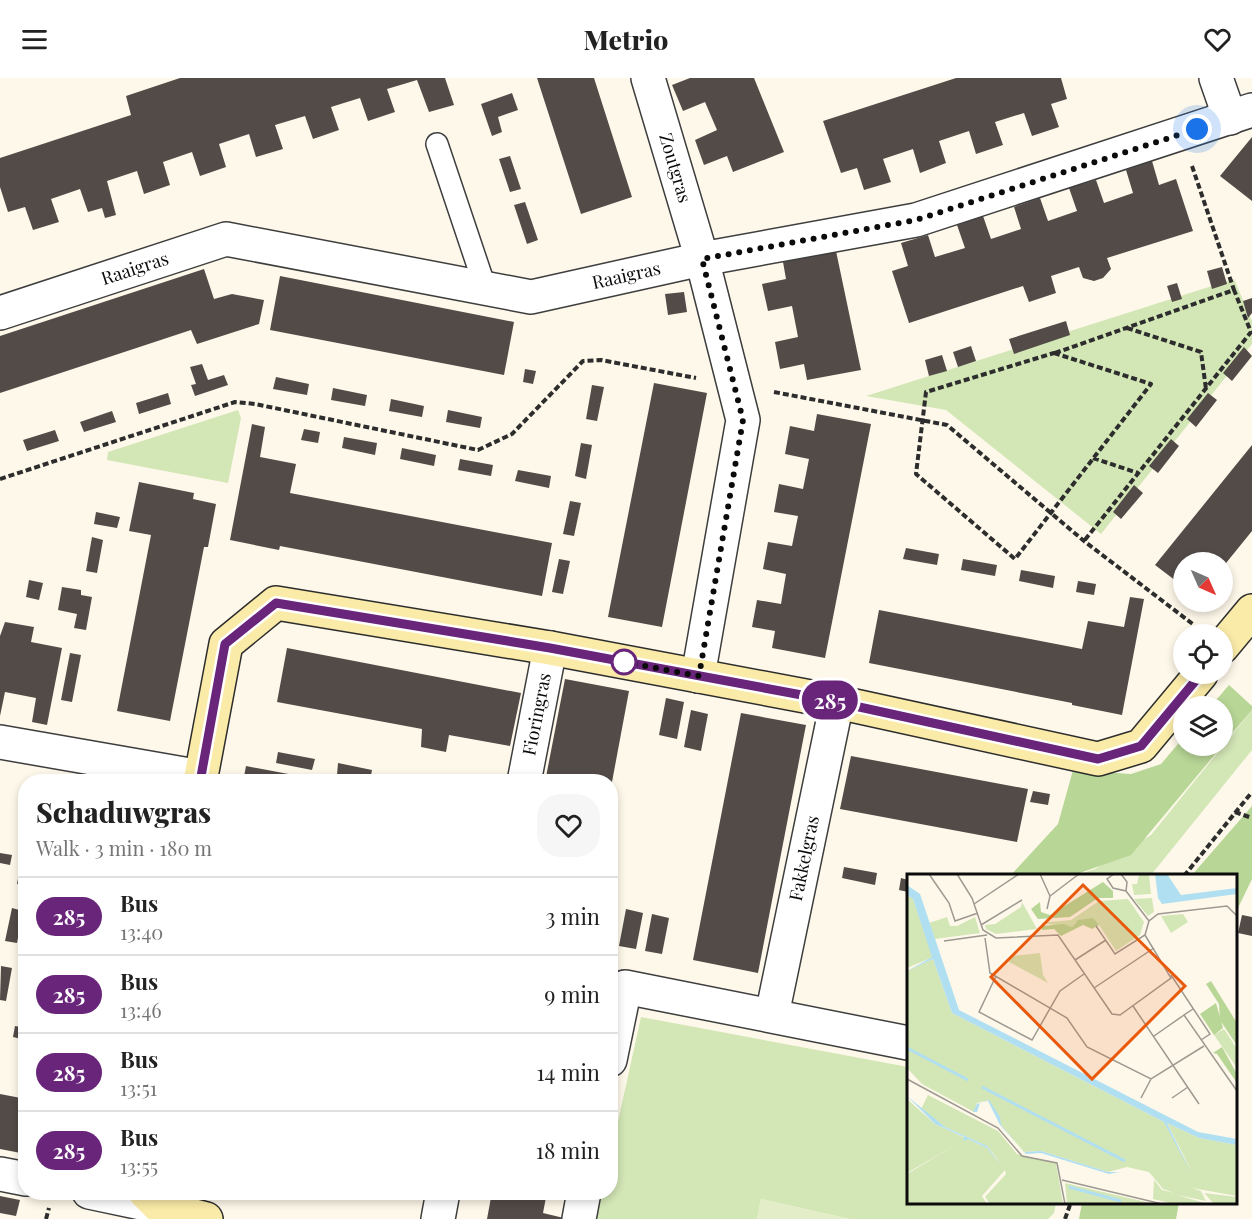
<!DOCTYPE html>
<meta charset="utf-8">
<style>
:root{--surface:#fff;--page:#f6f6f6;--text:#222;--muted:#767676;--line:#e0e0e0}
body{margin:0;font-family:"Playfair Display",serif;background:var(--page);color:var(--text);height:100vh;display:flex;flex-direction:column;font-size:22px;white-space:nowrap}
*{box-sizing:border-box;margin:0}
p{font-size:20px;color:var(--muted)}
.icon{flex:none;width:33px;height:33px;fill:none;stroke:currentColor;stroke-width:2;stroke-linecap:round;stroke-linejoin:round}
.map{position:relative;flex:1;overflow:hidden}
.details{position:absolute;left:18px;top:696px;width:600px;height:426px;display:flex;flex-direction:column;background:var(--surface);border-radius:24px;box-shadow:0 3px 9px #0003}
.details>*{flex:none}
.badge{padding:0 12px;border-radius:20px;font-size:21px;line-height:39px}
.needle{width:39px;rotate:135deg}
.fabs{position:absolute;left:1173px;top:474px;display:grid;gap:12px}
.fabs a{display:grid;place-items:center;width:60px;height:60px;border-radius:50%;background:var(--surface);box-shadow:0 3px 9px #0003;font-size:30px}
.you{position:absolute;width:30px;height:30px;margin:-15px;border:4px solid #fff;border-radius:50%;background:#1a73e8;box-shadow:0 0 0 9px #1a73e833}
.map>.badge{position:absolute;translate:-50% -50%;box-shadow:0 0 0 3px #fff}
.round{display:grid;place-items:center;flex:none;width:63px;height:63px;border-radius:24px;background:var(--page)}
.head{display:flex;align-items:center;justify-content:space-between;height:102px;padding:0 18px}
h1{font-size:28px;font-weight:800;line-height:45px}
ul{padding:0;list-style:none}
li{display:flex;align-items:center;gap:18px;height:78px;padding:0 18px;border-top:2px solid var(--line)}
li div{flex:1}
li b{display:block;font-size:22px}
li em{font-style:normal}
li .badge{min-width:66px;font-weight:700;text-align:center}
header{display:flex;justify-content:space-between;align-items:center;height:78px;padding:0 18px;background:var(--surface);font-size:27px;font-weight:800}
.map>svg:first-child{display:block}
</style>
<header><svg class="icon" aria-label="menu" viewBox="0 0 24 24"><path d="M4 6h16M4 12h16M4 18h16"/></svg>Metrio<svg class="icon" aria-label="heart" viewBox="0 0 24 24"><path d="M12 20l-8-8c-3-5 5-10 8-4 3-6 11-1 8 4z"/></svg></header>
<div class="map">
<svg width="1252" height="1141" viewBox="0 0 1252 1141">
<rect width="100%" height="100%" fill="#fef8ea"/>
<path fill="#d3e6b6" d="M1234 201 1252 243V266L1101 456 946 332 866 318Z
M238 332 241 340 228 405 107 382 108 374Z
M1252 632V672L1151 797 1074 798 1095 791 1151 757Z
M641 939 908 989V1124L1056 1125 1054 1135 1048 1141H850L761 1121 757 1141H596L602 1115 610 1114 611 1075Z"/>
<path fill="#b8d696" d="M1229 607 1252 628V632L1222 667V628H1211Z
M1183 660 1184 668H1222L1131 777 1074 797 1010 798 1058 746 1073 692 1131 696 1161 686Z
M1252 728V801L1238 830 1236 842V798L1192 797Z
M1082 1125V1124L1179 1125 1176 1141H1079Z"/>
<path fill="#e3edc7" d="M761 1121 850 1141H757Z"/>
<path fill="#534b48" d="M180 0H445L454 27 429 34 417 2 387 11 395 34 368 43 360 20 331 29 339 52 313 61 305 38 275 47 283 71 256 79 249 56 219 66 226 89 200 98 192 74 163 84 170 107 144 116 137 93 107 103 116 137 105 140 102 130 88 134 80 111 51 121 59 144 33 152 25 129 8 134 0 109V80L131 37 126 18Z
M537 0H594L632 119 581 136Z
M690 0H754L784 74 733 94 727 78 704 87 695 62 717 52 705 24 683 33 672 7Z
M956 0H1061L1067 21 1051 26 1059 49 1032 58 1024 35 995 44 1003 67 976 76 969 53 939 63 946 85 920 95 913 71 883 81 891 104 864 112 857 90 841 95 823 43Z
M512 15 518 32 498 39 502 54 492 58 481 26Z
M1252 59V123L1220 98Z
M510 78 521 111 510 114 499 81Z
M1152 83 1159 107 1176 101 1193 153 1107 180 1111 191 1103 200 1094 203 1083 200 1079 189 1051 198 1056 215 1029 224 1023 208 909 245 892 193 908 188 901 165 928 157 935 179 965 170 957 147 983 138 991 161 1021 151 1014 129 1040 120 1048 143 1077 133 1069 110 1096 102 1104 125 1133 115 1126 92Z
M525 124 538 162 527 166 514 127Z
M836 173 861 292 807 302 804 286 780 291 775 264 798 259 792 228 768 233 762 206 786 201 783 184Z
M1222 189 1227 206 1212 211 1207 193Z
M204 191 214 221 232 216 264 222 259 246 197 266 191 252 0 315V258Z
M280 198 514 244 504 297 270 252Z
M1177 205 1182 221 1172 224 1167 208Z
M684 214 687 234 668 237 665 216Z
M1252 220V235L1248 240 1243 223Z
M1066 243 1070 257 1014 276 1009 261Z
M971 268 976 283 958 289 953 274Z
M1244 269 1252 278 1232 303 1223 295Z
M942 277 947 293 929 298 925 282Z
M202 286 208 302 224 297 228 307 195 318 191 307 196 306 190 289Z
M525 291 536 293 533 306 523 304Z
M276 299 309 306 307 317 273 311Z
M654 305 707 315 662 549 608 539Z
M592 307 604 309 597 343 586 341Z
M333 310 367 317 365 328 331 322Z
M168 315 171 326 139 336 136 325Z
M1208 315 1217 322 1196 349 1187 341Z
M391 321 424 328 422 339 389 333Z
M448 332 482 339 480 350 446 344Z
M112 333 116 344 84 354 80 344Z
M817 336 871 346 825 580 772 570 775 553 752 549 757 522 781 526 786 496 763 491 768 464 792 468 798 438 774 434 779 406 803 411 809 381 785 376 790 348 814 353Z
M252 346 265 349 260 379 296 386 290 415 552 465 542 518 280 468 279 472 230 462Z
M304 351 320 354 318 365 301 362Z
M55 352 59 363 27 373 23 362Z
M344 359 377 365 375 377 342 370Z
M1171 361 1179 368 1158 395 1149 388Z
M581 365 592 367 586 401 575 398Z
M1252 367V453L1222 490V484H1184V509L1155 487Z
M402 370 436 377 434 388 400 381Z
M460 381 493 387 491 398 458 392Z
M518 392 551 398 549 410 515 403Z
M139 404 194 415 193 421 216 426 208 469H204L170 643 117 633 151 457 129 453Z
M1134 407 1143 415 1121 441 1113 434Z
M570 423 581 425 574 458 563 456Z
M96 434 120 439 117 450 94 446Z
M92 459 103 462 97 495 86 493Z
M906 470 939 476 937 487 903 481Z
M559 481 570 483 563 516 552 514Z
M963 481 997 487 995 498 961 492Z
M1021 492 1055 498 1053 510 1019 503Z
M29 502 43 505 39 522 26 519Z
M1078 503 1096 506 1094 517 1076 514Z
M62 509 81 512V517L92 519 86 552 74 550 77 536 58 532Z
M1130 519 1144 521 1122 637 1072 627V625L869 585 879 532 1082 571 1088 543 1124 549Z
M5 544 34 549 31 564 62 570 47 647 32 644 36 620 5 614 0 638V558Z
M287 570 521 615 510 668 449 657 446 674 421 669 422 651 277 624Z
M70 575 81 577 72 624 61 622Z
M565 601 629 613 612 704H545Z
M666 620 684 624 677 661 659 657Z
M691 632 708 636 701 673 684 669Z
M741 635 806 647 758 895 693 882Z
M278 674 315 681 312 692 276 685Z
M851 678 1028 711 1017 764 840 731Z
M338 685 372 692 370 703 337 697Z
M246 688 299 698 298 704H243Z
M397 697 427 702V704H395Z
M1033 713 1050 716 1048 727 1030 724Z
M23 772 26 773V807L17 806Z
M0 775 12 777 10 787 0 785Z
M844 789 877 795 875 807 842 800Z
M901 800 908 802V814L899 812Z
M12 830 23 833 17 865 5 863Z
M626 831 643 835 636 871 619 868Z
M652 836 669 840 662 876 645 873Z
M1242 837 1252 839V858L1238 855Z
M1 888 12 890 6 923 0 922Z
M15 948 26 950V962L13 959Z
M0 1016 26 1021V1076L0 1071Z
M492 1114H547L543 1135 568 1141H487Z
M0 1118 20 1122 16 1138 0 1135Z"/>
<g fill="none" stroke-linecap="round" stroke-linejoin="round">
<g stroke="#3e3e3e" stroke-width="24">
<path id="lane" d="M437 66 485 209"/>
</g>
<g stroke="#3e3e3e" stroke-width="36">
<g id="street">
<path id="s1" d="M648 0 702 181 743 342 698 598"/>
<path d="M1216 0 1230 40"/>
<path id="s2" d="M0 235 226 161 531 219 702 181 916 142 1252 32"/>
<path d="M0 664 201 699"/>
<path id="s3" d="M524 704 550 570"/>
<path id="s4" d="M772 937 837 624"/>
<path d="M610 982 625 909 908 965"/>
<path d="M0 1096 26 1101"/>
<path d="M89 1114 160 1129"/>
<path d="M438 1141 443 1114"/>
<path d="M579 1141 584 1114"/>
</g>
</g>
<g stroke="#2d2d2d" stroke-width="36">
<path id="secondary" d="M1222 569 1252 533
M200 704 226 566 276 525 550 570 837 624 1098 681 1141 668 1201 596
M145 1114 160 1129 206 1141"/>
</g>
<path stroke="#2d2d2d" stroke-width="4" stroke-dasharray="6 3" stroke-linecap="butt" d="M1192 88 1234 212
M1127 250 1201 274 1206 311
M1054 275 1151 306 1015 481 916 396 926 314Z
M1055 275 1234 212 1251 254 1084 463
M774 314 947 347 1084 463 1194 547
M1093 380 1138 395
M0 401 235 324 255 326 478 372 512 356 583 283 601 282 696 300
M1235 734 1252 740
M1184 798 1252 714
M46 1141 49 1130
M1065 1141 1071 1124"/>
<use href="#lane" stroke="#fff" stroke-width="21"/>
<use href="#street" stroke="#fff" stroke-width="33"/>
<use href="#secondary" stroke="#fbeba8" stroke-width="33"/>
</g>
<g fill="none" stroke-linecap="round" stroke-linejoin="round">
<g stroke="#fff" stroke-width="14">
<path id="line" d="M200 704 225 566 276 525 550 570 818 620 1098 681 1141 668 1201 596"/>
</g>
<use href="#line" stroke="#68257a" stroke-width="9"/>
<path stroke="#0b0b0b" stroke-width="6" stroke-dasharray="0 10.8" d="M624 584 699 598 743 342 702 181 916 142 1197 51"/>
</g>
<circle fill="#fff" stroke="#68257a" stroke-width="3" cx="624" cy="584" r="12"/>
<g text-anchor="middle" stroke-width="6" stroke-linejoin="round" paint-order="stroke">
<g font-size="18" fill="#0b0b0b" stroke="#fff">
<text dy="6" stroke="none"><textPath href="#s1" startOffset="94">Zoutgras</textPath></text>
<text dy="6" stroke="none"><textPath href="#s2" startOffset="142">Raaigras</textPath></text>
<text dy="6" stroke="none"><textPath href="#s2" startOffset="646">Raaigras</textPath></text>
<text dy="6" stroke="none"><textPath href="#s3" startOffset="69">Fioringras</textPath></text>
<text dy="6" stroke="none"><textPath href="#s4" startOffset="160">Fakkelgras</textPath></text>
</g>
</g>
<g transform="translate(907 796)">
<rect width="330" height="330" fill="#fef8ea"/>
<path d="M242 0 244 20 227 21 225 10H230L232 1ZM0 21 6 25 26 83 0 94ZM245 24 247 38 241 42 227 25ZM221 25 237 48 233 61 209 77 192 51 169 48 165 53 133 49 164 46 192 27ZM115 28 130 55 89 60 79 55 78 51 88 50 114 33ZM276 40 281 48 264 59 254 42ZM40 43 43 52H50L68 43 73 59 28 65 22 49ZM133 79 136 101 141 109 102 88 104 82ZM26 85 45 139 257 248 285 298 260 249 292 264 330 271V322L285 314 294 317 299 327 270 321 301 330H267L246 325 247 306 255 316 268 319 256 315 242 298 220 293 201 298 134 277 117 278 94 251 82 226 70 229 67 238 15 210 0 194V97ZM317 155 330 175V194L307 161ZM21 221 91 257 110 280 149 289 156 330H83L78 323 99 300 98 296 75 322 80 330H0V300L50 270 0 299V225L28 250 80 274 94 290 80 272 38 253 17 238 14 235ZM158 309 247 330H160ZM297 319 330 323V330H307Z" fill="#d3e6b6"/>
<path d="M196 8 206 17V24H191L163 43 131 45 124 35 133 28 134 38 143 41ZM186 44 192 51 185 55 176 51 154 62 147 55 135 56V52L157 50 165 53 171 46ZM304 107 330 149 329 170 313 146 312 130 299 110ZM309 129 316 154 307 161 293 140ZM315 173 330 200V209L310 180 306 179Z" fill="#b8d696"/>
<path d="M248 0H260L274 21 330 14V20L255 30 251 24ZM0 11 13 20 52 136 291 258 330 265V271L292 264 260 249 284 299 257 248 45 139 26 85 0 97 25 83 6 25 0 21ZM0 222 38 253 80 272 93 291 80 274 61 265 56 267 57 263 28 250ZM82 226 93 243 94 251 117 278 134 277 201 298H212L202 300 134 279 119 280 93 251 81 227 73 229 70 238H66L70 230Z" fill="#b1dff2"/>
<path fill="none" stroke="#b1dff2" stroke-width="3" d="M0 174 61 206M75 213 218 287M162 313 214 327"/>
<path fill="none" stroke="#9d9991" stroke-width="1.5" d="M22 0 42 29 48 47 71 39M50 0 65 24 76 56 89 64 151 61 205 140 213 141 264 104 238 61M133 0 143 22 140 35M207 0 200 5 206 14 219 17 220 8 214 0M219 17 242 47M143 22 172 0M67 30 112 0M74 51 115 26M189 52 208 80 238 61 242 47 251 40 320 32 330 42M78 64 83 99 160 144 180 173 244 205 297 172M37 67 80 61M168 86 199 66M264 101 303 160 294 166M89 102 72 138 125 166 153 117 177 100M187 114 247 74M226 132 292 230M286 135 277 141 330 217M247 162 277 141M0 205 91 254 115 282 150 289 158 330M234 224 244 205M265 224 281 213M155 306 255 330"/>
<path fill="#e8590c" fill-opacity="0.15" stroke="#e8590c" stroke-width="3" d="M176 11 278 112 185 205 84 103Z"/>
<rect width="330" height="330" fill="none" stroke="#0b0b0b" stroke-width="3"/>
</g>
</svg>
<div class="fabs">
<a><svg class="needle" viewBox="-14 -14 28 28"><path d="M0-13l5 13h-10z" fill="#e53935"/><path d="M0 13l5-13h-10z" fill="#767676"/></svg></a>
<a><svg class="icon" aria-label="locate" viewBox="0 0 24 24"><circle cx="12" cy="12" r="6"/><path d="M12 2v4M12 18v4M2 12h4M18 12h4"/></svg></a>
<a><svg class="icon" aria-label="layers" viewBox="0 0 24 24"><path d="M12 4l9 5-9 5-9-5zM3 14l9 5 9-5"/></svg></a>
</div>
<div class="you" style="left:1197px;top:51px"></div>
<b class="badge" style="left:830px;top:622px;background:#68257a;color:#fff">285</b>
<section class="details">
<div class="head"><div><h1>Schaduwgras</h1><p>Walk · 3 min · 180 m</p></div><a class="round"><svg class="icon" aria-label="heart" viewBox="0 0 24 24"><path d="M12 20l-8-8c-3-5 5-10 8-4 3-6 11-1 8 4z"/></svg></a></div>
<ul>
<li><span class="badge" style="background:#68257a;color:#fff">285</span><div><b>Bus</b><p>13:40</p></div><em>3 min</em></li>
<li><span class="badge" style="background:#68257a;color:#fff">285</span><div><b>Bus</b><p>13:46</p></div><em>9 min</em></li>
<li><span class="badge" style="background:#68257a;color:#fff">285</span><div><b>Bus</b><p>13:51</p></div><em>14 min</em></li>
<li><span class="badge" style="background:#68257a;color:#fff">285</span><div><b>Bus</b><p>13:55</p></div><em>18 min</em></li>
</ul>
</section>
</div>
